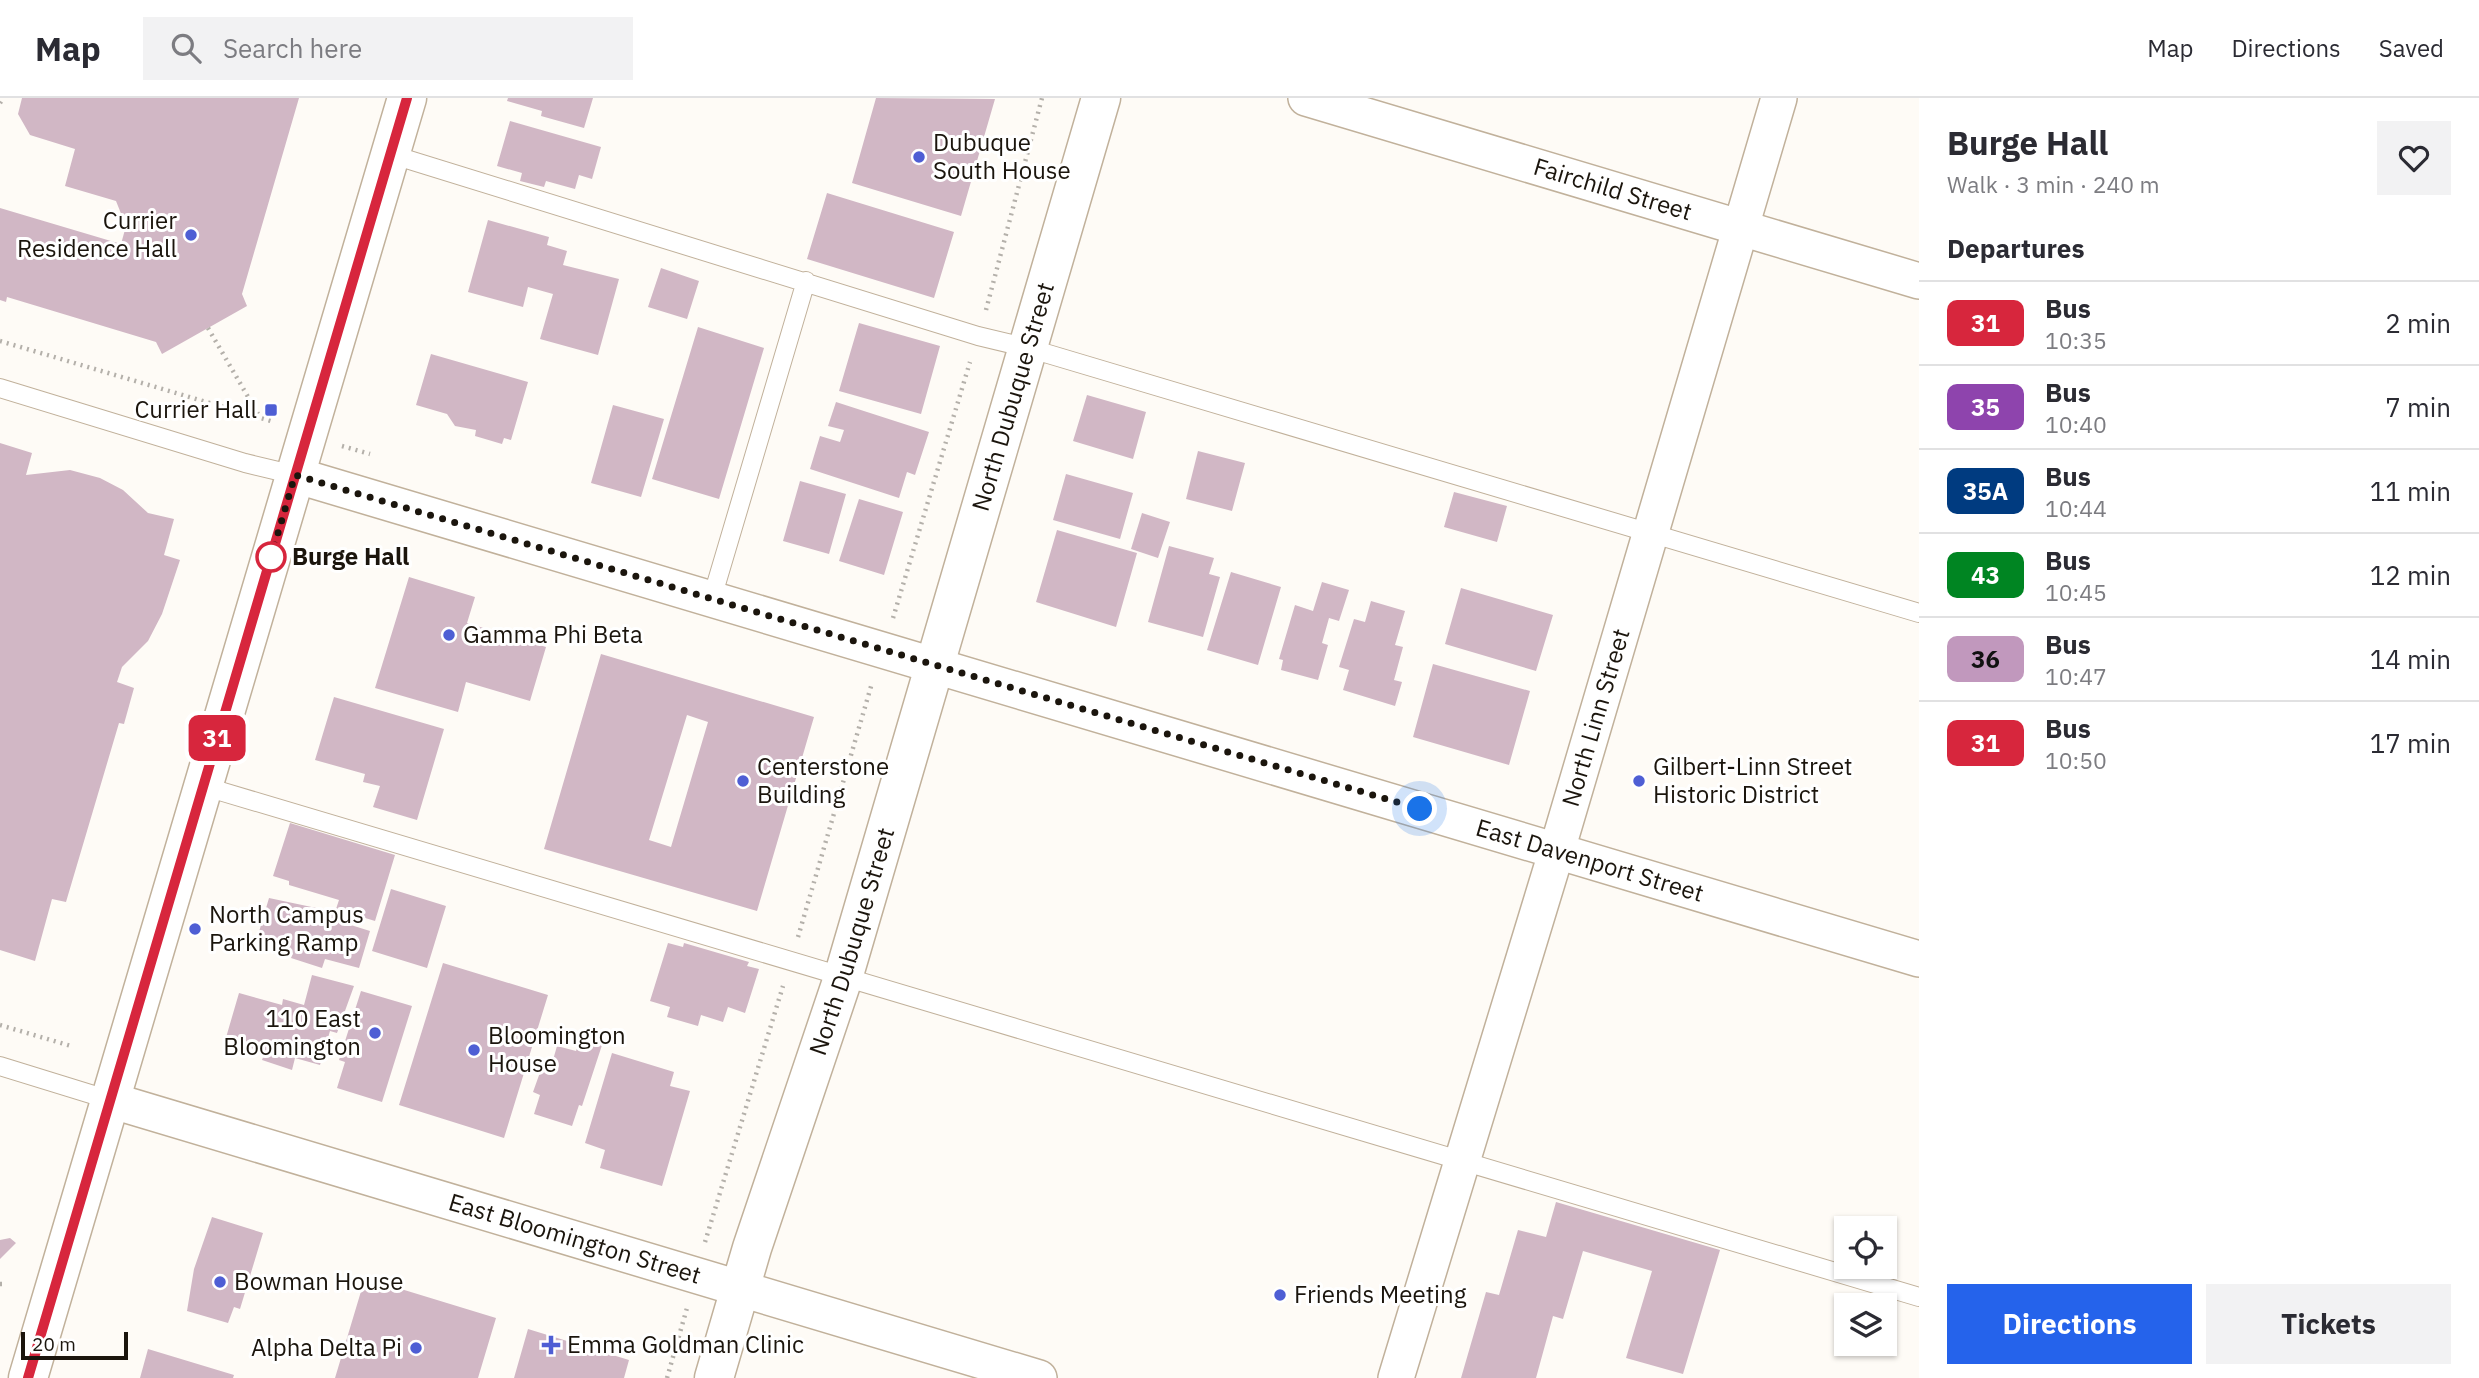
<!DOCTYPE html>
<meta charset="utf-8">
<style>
:root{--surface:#fff;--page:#f2f2f3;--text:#2b2b33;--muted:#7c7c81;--line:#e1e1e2;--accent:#2563eb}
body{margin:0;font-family:"IBM Plex Sans",sans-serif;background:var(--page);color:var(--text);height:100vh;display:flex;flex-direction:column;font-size:26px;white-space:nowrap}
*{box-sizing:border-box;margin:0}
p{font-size:23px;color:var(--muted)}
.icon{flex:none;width:38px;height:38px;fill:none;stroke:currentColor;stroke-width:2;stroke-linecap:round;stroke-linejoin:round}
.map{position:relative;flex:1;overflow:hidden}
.drawer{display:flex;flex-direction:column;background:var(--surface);width:560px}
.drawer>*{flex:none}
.badge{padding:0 14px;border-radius:10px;font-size:24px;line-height:46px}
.tools{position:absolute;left:1834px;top:1118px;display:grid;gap:14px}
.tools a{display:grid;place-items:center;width:63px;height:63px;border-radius:0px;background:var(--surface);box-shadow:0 2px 5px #0004;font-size:35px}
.scale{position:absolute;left:21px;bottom:18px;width:107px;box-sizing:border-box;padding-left:7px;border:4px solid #1b150d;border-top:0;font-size:19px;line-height:24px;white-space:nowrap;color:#1b150d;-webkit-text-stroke:5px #fff;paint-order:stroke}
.you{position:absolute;width:35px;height:35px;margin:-18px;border:5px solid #fff;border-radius:50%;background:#1a73e8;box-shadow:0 0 0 10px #1a73e833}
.map>.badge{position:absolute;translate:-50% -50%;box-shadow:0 0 0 4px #fff}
h2{padding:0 28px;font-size:26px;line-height:63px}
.round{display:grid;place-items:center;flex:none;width:74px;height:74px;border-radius:0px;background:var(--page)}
.headline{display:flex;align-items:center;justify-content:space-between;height:119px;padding:0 28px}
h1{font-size:33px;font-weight:800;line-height:52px}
.action{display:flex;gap:14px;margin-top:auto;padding:14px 28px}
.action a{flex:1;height:80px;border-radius:0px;background:var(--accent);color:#fff;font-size:28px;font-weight:800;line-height:80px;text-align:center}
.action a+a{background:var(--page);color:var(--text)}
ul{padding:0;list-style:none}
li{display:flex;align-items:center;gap:21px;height:84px;padding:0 28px;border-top:2px solid var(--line)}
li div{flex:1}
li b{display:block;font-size:26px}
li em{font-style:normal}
li .badge{min-width:77px;font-weight:700;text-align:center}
header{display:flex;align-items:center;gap:42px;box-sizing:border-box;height:98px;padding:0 35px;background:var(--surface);border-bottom:2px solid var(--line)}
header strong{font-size:33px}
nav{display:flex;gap:38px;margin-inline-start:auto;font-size:24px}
.search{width:490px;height:63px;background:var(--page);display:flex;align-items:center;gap:18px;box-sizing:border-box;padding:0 24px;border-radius:0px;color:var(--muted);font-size:26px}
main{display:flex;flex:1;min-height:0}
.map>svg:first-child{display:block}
</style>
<header>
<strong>Map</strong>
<div class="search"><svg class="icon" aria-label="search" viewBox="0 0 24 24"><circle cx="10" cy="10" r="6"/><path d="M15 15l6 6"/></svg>Search here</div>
<nav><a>Map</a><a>Directions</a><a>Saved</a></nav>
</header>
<main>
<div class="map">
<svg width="1919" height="1280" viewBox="0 0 1919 1280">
<rect width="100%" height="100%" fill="#fefbf6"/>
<path fill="#d1b7c5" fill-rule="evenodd" d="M22 0H299L242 196 247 208 162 256 156 244 7 199 6 204 0 202V110L121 146 126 128 116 103 65 88 75 51 30 37 18 16Z
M508 0H593L584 30 541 18 542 13 507 3Z
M876 0 995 1 961 118 852 85Z
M510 23 601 49 592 81 579 77 575 91 546 83 544 89 520 83 522 75 497 68Z
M827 95 954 134 934 200 807 161Z
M488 122 549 139 547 147 567 153 563 167 619 181 598 257 540 241 553 196 528 189 523 209 468 194Z
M661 170 699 183 687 221 648 209Z
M859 225 940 248 921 316 839 293Z
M698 229 764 250 719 401 652 381Z
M431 256 528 284 511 342 504 340 502 346 475 338 476 332 455 328 447 316 416 307Z
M1087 297 1146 314 1133 361 1073 343Z
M836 304 929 334 915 377 907 374 899 400 810 371 820 338 840 344 844 332 828 328Z
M613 307 664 321 641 399 591 385Z
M0 345 32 355 26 377 70 372 100 380 123 392 148 415 174 421 164 457 180 462 162 516 148 543 122 569 117 584 134 590 124 626 119 625 66 804 52 801 35 863 0 852Z
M1198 353 1245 365 1232 413 1186 401Z
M1066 376 1133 395 1120 441 1053 422Z
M800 383 846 396 829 456 783 443Z
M1454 394 1507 408 1497 444 1444 429Z
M859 401 903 414 884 477 839 463Z
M1142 415 1170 424 1158 460 1131 451Z
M1057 432 1137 455 1116 529 1036 504Z
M1169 448 1214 460 1209 476 1220 479 1203 539 1148 524Z
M1231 474 1281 489 1258 567 1207 552Z
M409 479 475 499 467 525 546 549 530 603 466 584 458 614 375 590Z
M1322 484 1349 492 1339 523 1329 520 1322 545 1328 547 1318 582 1281 572 1283 562 1279 561 1295 507 1313 513Z
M1461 490 1553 517 1536 573 1445 546Z
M1371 503 1405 513 1395 547 1403 549 1394 582 1402 584 1395 608 1343 592 1349 572 1339 569 1354 521 1365 524Z
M601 556 814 619 757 813 544 751ZM687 617 708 624 671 749 649 742Z
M1433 566 1530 593 1509 667 1413 639Z
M334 599 444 631 417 722 373 709 380 688 363 684 365 676 315 662Z
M290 725 395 757 375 823 336 811 339 802 289 787V783L273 778Z
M391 791 446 808 427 870 372 853Z
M269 800 340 815 338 823 370 833 359 870 325 861 322 870 291 860 293 855 256 844Z
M668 845 683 849 684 845 749 864 747 868 759 871 745 915 728 909 723 924 701 917 698 928 667 919 670 909 650 903Z
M443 865 548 897 504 1040 399 1007Z
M312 877 354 888 337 935 330 933 320 967 295 960 292 972 262 962 265 954 225 943 239 895 282 907 283 901 304 907Z
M361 893 412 908 382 1004 337 990 345 964 339 962Z
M583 933 604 941 582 1008 579 1007 572 1028 534 1016 540 997 533 994 543 966 551 969 557 948 576 953Z
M612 955 674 974 670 988 690 993 662 1088 600 1070 605 1052 585 1045Z
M1556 1104 1720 1152 1683 1276 1626 1260 1652 1173 1583 1153 1563 1221 1553 1218 1536 1280H1461L1486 1194 1499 1197 1518 1132 1546 1139Z
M212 1119 263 1135 240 1211 234 1209 228 1225 187 1213 194 1171Z
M10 1140 16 1145 0 1161V1142Z
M365 1180 496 1220 478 1280H335Z
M528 1231 629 1262 624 1280H514Z
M148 1251 234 1277 233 1280H140Z"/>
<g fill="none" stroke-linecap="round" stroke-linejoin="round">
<g stroke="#c1b19b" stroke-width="20">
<path id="lane" d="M390 56 978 238 1028 250 1919 515
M0 290 245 365 295 377
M712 500 806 183
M203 688 1919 1199
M0 968 110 1002"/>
</g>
<g stroke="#c1b19b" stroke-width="38">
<g id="street">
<path id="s1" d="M1306 0 1919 183"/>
<path id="s2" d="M295 377 1919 861"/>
<path id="s3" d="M110 1002 1039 1280"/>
<path id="s4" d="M1396 1280 1557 752 1779 0"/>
</g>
</g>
<g stroke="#c1b19b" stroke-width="41">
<g id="secondary">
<path d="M28 1280 407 0"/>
<path id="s5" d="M714 1280 752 1150 843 880 1101 0"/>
</g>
</g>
<path stroke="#b4b0aa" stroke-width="4.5" stroke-dasharray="2 5" stroke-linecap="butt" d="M0 5 3 0
M986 212 1042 0
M208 230 258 316
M0 243 274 324
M342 348 370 356
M893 520 970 264
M798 839 872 585
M0 927 71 948
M705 1144 783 888
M0 1186H2
M667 1280 687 1210"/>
<use href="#lane" stroke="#fff" stroke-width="18"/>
<use href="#street" stroke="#fff" stroke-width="35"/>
<use href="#secondary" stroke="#fff" stroke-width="38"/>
</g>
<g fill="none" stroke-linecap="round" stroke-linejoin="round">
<g stroke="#fff" stroke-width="16">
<path id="line" d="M28 1280 407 0"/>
</g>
<use href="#line" stroke="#d7263d" stroke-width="10"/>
<path stroke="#1b150d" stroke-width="7" stroke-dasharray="0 12.6" d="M271 459 295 377 1420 711"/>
</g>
<g fill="#4e5ed4" stroke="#fff" stroke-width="2.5">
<circle cx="919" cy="59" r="7"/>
<circle cx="191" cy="137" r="7"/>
<rect x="264" y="305" width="14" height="14" rx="3.5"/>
<circle cx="449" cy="537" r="7"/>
<circle cx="743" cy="683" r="7"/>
<circle cx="1639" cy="683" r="7"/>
<circle cx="195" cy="831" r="7"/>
<circle cx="375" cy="935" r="7"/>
<circle cx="474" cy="952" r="7"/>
<circle cx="220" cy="1184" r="7"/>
<circle cx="1280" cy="1197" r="7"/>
<path d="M547.5 1236.5h7v7h7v7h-7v7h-7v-7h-7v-7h7z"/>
<circle cx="416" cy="1250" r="7"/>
</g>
<circle fill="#fff" stroke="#d7263d" stroke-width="3.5" cx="271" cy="459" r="14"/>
<g text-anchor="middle" stroke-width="6" stroke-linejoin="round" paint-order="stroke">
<g font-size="24" fill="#1b150d" stroke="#fff" text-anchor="start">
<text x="933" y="53">Dubuque<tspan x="933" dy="28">South House</tspan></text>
<text x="177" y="131" text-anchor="end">Currier<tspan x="177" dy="28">Residence Hall</tspan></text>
<text x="257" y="320" text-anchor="end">Currier Hall</text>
<text x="463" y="545">Gamma Phi Beta</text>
<text x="757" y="677">Centerstone<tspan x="757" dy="28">Building</tspan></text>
<text x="1653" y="677">Gilbert-Linn Street<tspan x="1653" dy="28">Historic District</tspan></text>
<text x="209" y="825">North Campus<tspan x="209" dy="28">Parking Ramp</tspan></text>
<text x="361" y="929" text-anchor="end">110 East<tspan x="361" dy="28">Bloomington</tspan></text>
<text x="488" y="946">Bloomington<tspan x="488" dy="28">House</tspan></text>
<text x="234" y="1192">Bowman House</text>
<text x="1294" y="1205">Friends Meeting</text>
<text x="567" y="1255">Emma Goldman Clinic</text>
<text x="402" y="1258" text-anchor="end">Alpha Delta Pi</text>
</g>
<g font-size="24" fill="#1b150d" stroke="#fff">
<text dy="8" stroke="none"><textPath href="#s1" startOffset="320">Fairchild Street</textPath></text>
<text dy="8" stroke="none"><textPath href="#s5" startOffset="1026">North Dubuque Street</textPath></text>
<text dy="8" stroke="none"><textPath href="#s4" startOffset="690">North Linn Street</textPath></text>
<text dy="8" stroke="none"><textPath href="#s2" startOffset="1351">East Davenport Street</textPath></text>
<text dy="8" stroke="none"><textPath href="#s5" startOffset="458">North Dubuque Street</textPath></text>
<text dy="8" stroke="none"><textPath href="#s3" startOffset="485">East Bloomington Street</textPath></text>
</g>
<g font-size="24" font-weight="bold" fill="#1b150d" stroke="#fff" text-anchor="start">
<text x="292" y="467">Burge Hall</text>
</g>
</g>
</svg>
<div class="tools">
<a><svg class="icon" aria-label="locate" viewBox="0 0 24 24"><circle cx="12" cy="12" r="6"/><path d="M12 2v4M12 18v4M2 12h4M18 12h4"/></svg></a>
<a><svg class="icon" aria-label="layers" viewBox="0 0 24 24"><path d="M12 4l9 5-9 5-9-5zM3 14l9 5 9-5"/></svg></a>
</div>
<div class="scale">20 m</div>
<div class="you" style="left:1420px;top:711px"></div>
<b class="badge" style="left:217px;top:640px;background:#d7263d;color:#fff">31</b>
</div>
<section class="drawer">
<div class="headline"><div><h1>Burge Hall</h1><p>Walk · 3 min · 240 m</p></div><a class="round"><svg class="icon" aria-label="heart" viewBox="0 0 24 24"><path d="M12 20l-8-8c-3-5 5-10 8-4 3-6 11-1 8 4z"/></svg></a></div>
<h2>Departures</h2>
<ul>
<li><span class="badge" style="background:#d7263d;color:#fff">31</span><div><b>Bus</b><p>10:35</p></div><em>2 min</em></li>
<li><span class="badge" style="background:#8e44ad;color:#fff">35</span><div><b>Bus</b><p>10:40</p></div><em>7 min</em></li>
<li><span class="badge" style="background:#003b80;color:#fff">35A</span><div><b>Bus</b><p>10:44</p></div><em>11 min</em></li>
<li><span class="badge" style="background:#008522;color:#fff">43</span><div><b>Bus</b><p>10:45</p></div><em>12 min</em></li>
<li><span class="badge" style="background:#c198bd;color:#111">36</span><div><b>Bus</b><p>10:47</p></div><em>14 min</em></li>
<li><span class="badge" style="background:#d7263d;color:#fff">31</span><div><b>Bus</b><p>10:50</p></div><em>17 min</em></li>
</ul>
<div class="action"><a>Directions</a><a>Tickets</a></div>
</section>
</main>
